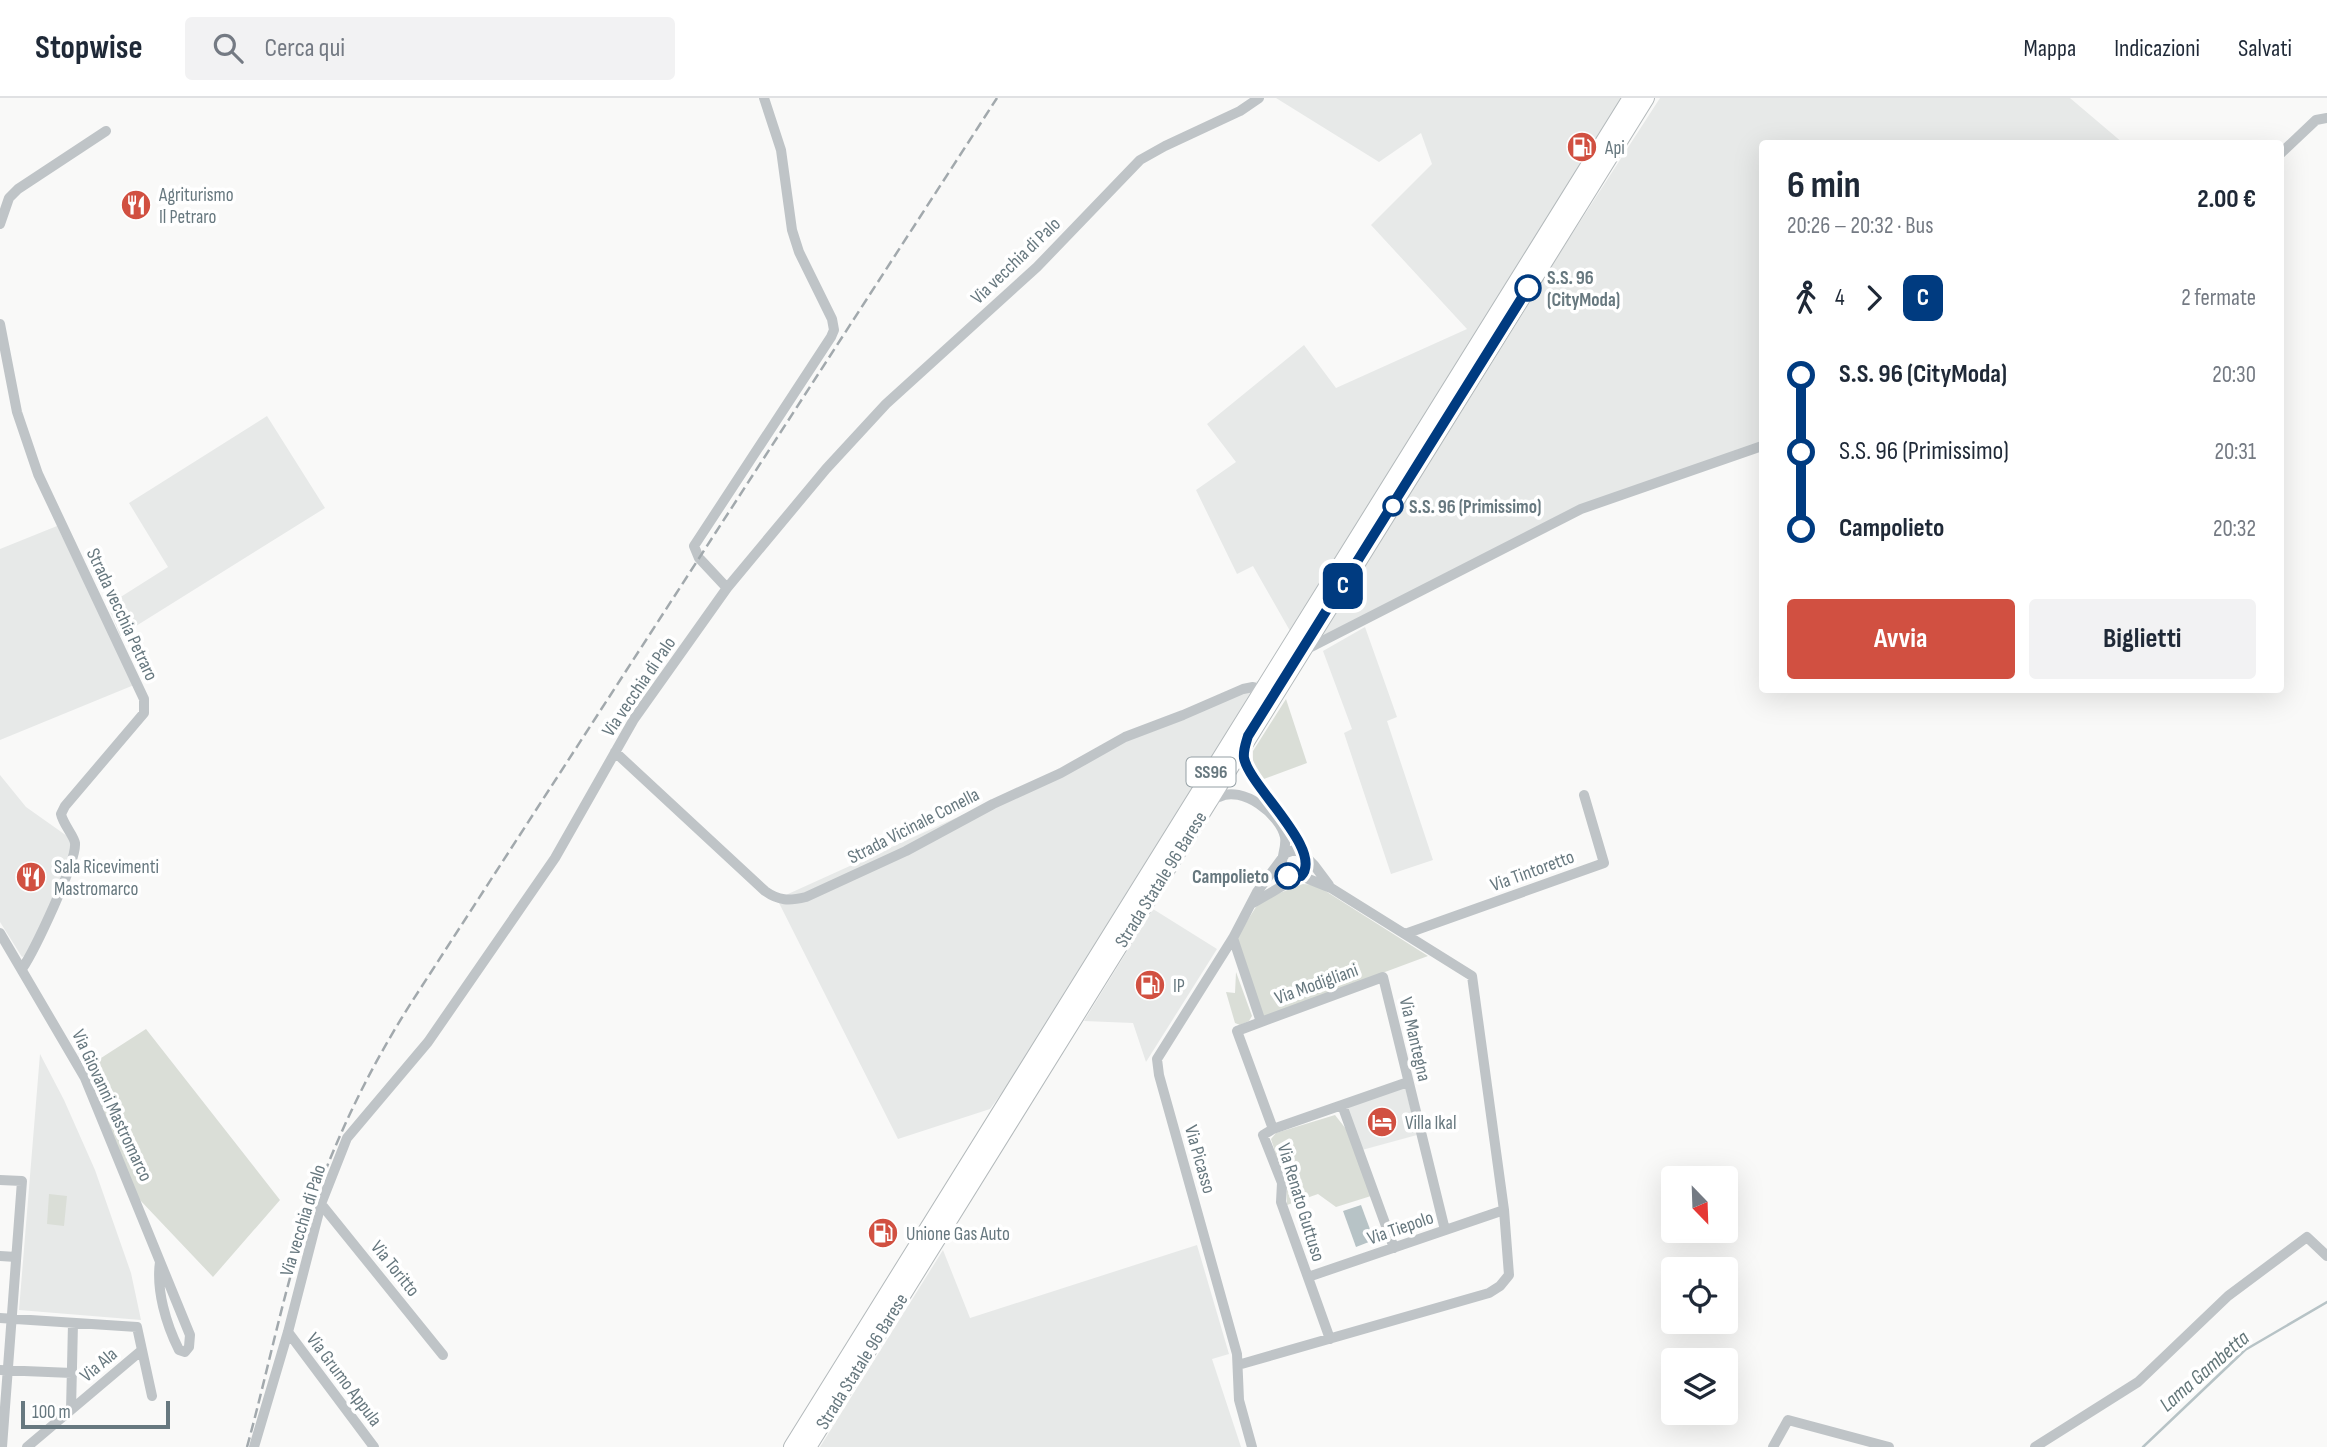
<!DOCTYPE html>
<html lang="it">
<meta charset="utf-8">
<style>
:root{--surface:#fff;--page:#f2f2f3;--text:#1f2937;--muted:#747a83;--line:#e0e1e3;--accent:#d15041}
body{margin:0;font-family:"Sofia Sans Condensed",sans-serif;background:var(--page);color:var(--text);height:100vh;display:flex;flex-direction:column;font-size:26px;white-space:nowrap}
*{box-sizing:border-box;margin:0}
p{font-size:23px;color:var(--muted)}
.icon{flex:none;width:38px;height:38px;fill:none;stroke:currentColor;stroke-width:2;stroke-linecap:round;stroke-linejoin:round}
.map{position:relative;flex:1;overflow:hidden}
.side{position:absolute;left:1759px;top:42px;width:525px;height:553px;display:flex;flex-direction:column;background:var(--surface);border-radius:7px;box-shadow:0 7px 28px #0002}
.side>*{flex:none}
.badge{padding:0 14px;border-radius:10px;font-size:24px;line-height:46px}
.needle{width:46px;rotate:157deg}
.buttons{position:absolute;left:1661px;top:1068px;display:grid;gap:14px}
.buttons a{display:grid;place-items:center;width:77px;height:77px;border-radius:7px;background:var(--surface);box-shadow:0 7px 28px #0002;font-size:35px}
.scale{position:absolute;left:21px;bottom:18px;width:149px;box-sizing:border-box;padding-left:7px;border:4px solid #67787f;border-top:0;font-size:19px;line-height:24px;white-space:nowrap;color:#67787f;-webkit-text-stroke:5px #fff;paint-order:stroke}
.map>.badge{position:absolute;translate:-50% -50%;box-shadow:0 0 0 4px #fff}
.legs{display:flex;align-items:center;gap:10px;height:77px;padding:0 28px;font-size:23px}
.legs p{margin-inline-start:auto}
.head{display:flex;align-items:center;justify-content:space-between;height:119px;padding:0 28px}
h1{font-size:38px;font-weight:700;line-height:52px}
.button{display:flex;gap:14px;margin-top:auto;padding:14px 28px}
.button a{flex:1;height:80px;border-radius:7px;background:var(--accent);color:#fff;font-size:28px;font-weight:700;line-height:80px;text-align:center}
.button a+a{background:var(--page);color:var(--text)}
ul{padding:0 28px;list-style:none}
li{display:flex;align-items:center;gap:24px;height:77px;font-size:26px}
li i{display:grid;place-items:center;width:10px;height:100%;margin:0 9px;background:currentColor}
li i::after{content:'';width:18px;height:18px;margin:-9px;border:5px solid;border-radius:50%;background:var(--surface)}
li p{margin-inline-start:auto}
li:first-child i{background:linear-gradient(#0000 50%,currentColor 0)}
li:last-child i{background:linear-gradient(currentColor 50%,#0000 0)}
header{display:flex;align-items:center;gap:42px;box-sizing:border-box;height:98px;padding:0 35px;background:var(--surface);border-bottom:2px solid var(--line)}
header strong{font-size:33px}
nav{display:flex;gap:38px;margin-inline-start:auto;font-size:24px}
.search{width:490px;height:63px;background:var(--page);display:flex;align-items:center;gap:18px;box-sizing:border-box;padding:0 24px;border-radius:7px;color:var(--muted);font-size:26px}
.map>svg:first-child{display:block}
</style>
<header>
<strong>Stopwise</strong>
<div class="search"><svg class="icon" aria-label="search" viewBox="0 0 24 24"><circle cx="10" cy="10" r="6"/><path d="M15 15l6 6"/></svg>Cerca qui</div>
<nav><a>Mappa</a><a>Indicazioni</a><a>Salvati</a></nav>
</header>
<div class="map">
<svg width="2327" height="1349" viewBox="0 0 2327 1349">
<rect width="100%" height="100%" fill="#f9f9f8"/>
<path fill="#e7e9e8" d="M1276 0H1629L1316 532 1660 0H2070L2123 45 1762 46V348L1581 411 1302 554 1253 468 1237 476 1196 392 1236 364 1207 326 1304 247 1336 290 1467 231 1371 127 1432 66 1421 35 1379 64Z
M267 318 325 410 120 538 108 507 168 469 129 405Z
M57 428 134 587 0 642V451Z
M1365 529 1397 619 1387 623 1433 762 1391 776 1344 635 1352 631 1323 553Z
M1262 581 1020 970 990 1011 898 1041 777 801Z
M0 677 26 709 67 738 71 745 72 751 51 808 26 857 22 859 0 824Z
M1153 811 1217 851 1146 964 1133 925 1084 923Z
M40 956 64 1002 95 1072 131 1175 141 1222 19 1212Z
M1405 989 1417 1037 1362 1052 1346 1010Z
M1197 1147 1229 1256 1212 1261 1241 1349H820L943 1152 970 1220Z"/>
<path fill="#daded7" d="M1286 601 1307 665 1261 682 1253 669V653Z
M1303 786 1316 787 1428 858 1264 919 1235 842 1256 809 1264 801Z
M1236 874 1252 918 1249 923 1240 927 1235 925 1226 894 1235 895Z
M146 931 280 1102 213 1179 139 1101 84 971Z
M1335 1017 1346 1031 1371 1098 1336 1109 1318 1096 1287 1107 1286 1088 1271 1041 1276 1035Z
M49 1096 67 1098 64 1128 47 1126Z"/>
<path fill="#b7c3c6" d="M1361 1107 1374 1142 1356 1149 1343 1113Z"/>
<g fill="none" stroke-linecap="round" stroke-linejoin="round">
<path stroke="#b7c3c6" stroke-width="2.5" d="M2143 1349 2245 1252 2327 1204"/>
<g stroke="#b3b9bb" stroke-width="18">
<path id="primary" d="M792 1349 1631 0
M808 1349 1646 0"/>
</g>
<path stroke="#bfc4c7" stroke-width="10" d="M2280 56 2316 22 2327 20
M0 126 9 100 18 91 106 33
M0 226 17 314 38 376 144 601V615L65 708 61 716C63 726 74 738 75 745 77 764 34 853 22 871
M727 490 699 460 694 448 831 239 834 232 832 221 799 154 792 132 781 52 764 0
M1303 553 1581 411 1762 348
M615 654 765 793C779 803 789 803 806 799L906 753 993 706 1061 675 1125 639 1183 617 1243 591 1253 589 1262 593
M1210 706C1213 704 1215 700 1219 699 1242 687 1280 716 1285 739 1287 751 1280 760 1282 772L1293 779 1305 775 1307 762 1301 747 1247 669 1244 661 1245 649
M1253 805 1296 780
M0 835 85 980 190 1237 189 1249 185 1254 179 1252C166 1226 156 1192 160 1164
M1405 836 1604 765 1584 697
M1233 840 1261 924 1237 933 1273 1031 1263 1037 1282 1085 1281 1104 1330 1241
M1261 924 1383 879 1445 1132
M1342 1007 1394 1150
M1273 1031 1408 984
M0 1082 22 1083 2 1349
M321 1106 443 1257
M0 1158 16 1159
M1308 1179 1504 1112
M0 1220 137 1229 152 1298
M288 1234 374 1349
M1238 1267 1489 1195 1500 1188 1509 1177 1504 1112 1472 878 1331 790 1301 778
M0 1272 72 1275
M71 1312 73 1225
M27 1349 142 1252
M254 1349 288 1234 321 1106 347 1040 428 944 555 760 634 621 727 490 826 371 886 306 1037 169 1140 62 1165 48 1240 13 1259 0
M1252 1349 1239 1302 1237 1256 1159 977 1157 961 1233 840 1257 794 1286 755 1294 752 1302 755 1314 767 1329 787
M1773 1349 1788 1322 1889 1349
M2035 1349 2138 1284 2228 1198 2307 1139 2327 1158"/>
<use href="#primary" stroke="#fff" stroke-width="16"/>
<path stroke="#a2a9ad" stroke-width="2.5" stroke-dasharray="10 5" stroke-linecap="butt" d="M247 1349C266 1280 280 1210 301 1142 327 1058 364 979 411 905L997 0"/>
</g>
<g fill="none" stroke-linecap="round" stroke-linejoin="round">
<g stroke="#fff" stroke-width="16">
<path id="line-1" d="M1288 778H1301C1325 753 1249 688 1244 660 1243 652 1246 645 1248 638L1528 190"/>
</g>
<use href="#line-1" stroke="#003b80" stroke-width="10"/>
</g>
<defs>
<g id="fuel-disc" transform="scale(1.575)"><circle r="9.5" fill="#d15041" stroke="#fff"/><path d="M-5.5-6h7V0h2V4h1.3V-2.5L3-4.5l.8-.8L6-3V5H2.5V1h-1V6h-7ZM-4.2-4.7v3.2H.2V-4.7Z" fill="#fff"/></g>
<g id="restaurant-disc" transform="scale(1.575)"><circle r="9.5" fill="#d15041" stroke="#fff"/><path d="M-5-6h1v4h1v-4h1v4h1v-4h1v5L-1.5 .5V6h-2V.5L-5-1ZM5-6V6H3V1.5H1.5Q1.5-4 5-6Z" fill="#fff"/></g>
<g id="hotel-disc" transform="scale(1.575)"><circle r="9.5" fill="#d15041" stroke="#fff"/><path d="M-6-4.5h1.5V1H6V5H4.5V3h-9V5H-6ZM-4 0a1.8 1.8 0 1 1 3.6 0ZM.5 0V-2.5h3Q6-2.5 6 0Z" fill="#fff"/></g>
</defs>
<g fill-rule="evenodd">
<use href="#fuel-disc" x="1582" y="49"/>
<use href="#restaurant-disc" x="136" y="107"/>
<use href="#restaurant-disc" x="31" y="779"/>
<use href="#fuel-disc" x="1150" y="887"/>
<use href="#hotel-disc" x="1382" y="1024"/>
<use href="#fuel-disc" x="883" y="1135"/>
</g>
<g fill="#fff" stroke="#003b80" stroke-width="3.5">
<circle cx="1528" cy="190" r="12"/>
<circle cx="1393" cy="408" r="9"/>
<circle cx="1288" cy="778" r="12"/>
</g>
<g text-anchor="middle" stroke-width="7" stroke-linejoin="round" paint-order="stroke">
<rect fill="#fff" stroke="#95a0a5" stroke-width="2" x="1186.5" y="659.5" width="49" height="29" rx="5"/>
<g font-size="18" font-weight="bold" fill="#67787f">
<text x="1211" y="680">SS96</text>
</g>
<g font-size="19" fill="#67787f" stroke="#fff" text-anchor="start">
<text x="1605" y="56">Api</text>
<text x="159" y="103">Agriturismo<tspan x="159" dy="22">Il Petraro</tspan></text>
<text x="54" y="775">Sala Ricevimenti<tspan x="54" dy="22">Mastromarco</tspan></text>
<text x="1173" y="894">IP</text>
<text x="1405" y="1031">Villa Ikal</text>
<text x="906" y="1142">Unione Gas Auto</text>
</g>
<g font-size="19" fill="#67787f" stroke="#fff">
<text transform="translate(1015 162) rotate(-44)" y="7">Via vecchia di Palo</text>
<text transform="translate(123 516) rotate(65)" y="7">Strada vecchia Petraro</text>
<text transform="translate(638 588) rotate(-56)" y="7">Via vecchia di Palo</text>
<text transform="translate(913 727) rotate(-27)" y="7">Strada Vicinale Conella</text>
<text transform="translate(1532 772) rotate(-20)" y="7">Via Tintoretto</text>
<text transform="translate(1160 781) rotate(-58)" y="7">Strada Statale 96 Barese</text>
<text transform="translate(1316 885) rotate(-20)" y="7">Via Modigliani</text>
<text transform="translate(1416 941) rotate(77)" y="7">Via Mantegna</text>
<text transform="translate(113 1007) rotate(65)" y="7">Via Giovanni Mastromarco</text>
<text transform="translate(1201 1061) rotate(74)" y="7">Via Picasso</text>
<text transform="translate(1302 1104) rotate(73)" y="7">Via Renato Guttuso</text>
<text transform="translate(302 1122) rotate(-73)" y="7">Via vecchia di Palo</text>
<text transform="translate(1400 1129) rotate(-19)" y="7">Via Tiepolo</text>
<text transform="translate(396 1170) rotate(51)" y="7">Via Toritto</text>
<text transform="translate(861 1263) rotate(-58)" y="7">Strada Statale 96 Barese</text>
<text transform="translate(98 1266) rotate(-40)" y="7">Via Ala</text>
<text transform="translate(345 1281) rotate(53)" y="7">Via Grumo Appula</text>
</g>
<g font-size="19" font-weight="bold" fill="#67787f" stroke="#fff" text-anchor="start">
<text x="1547" y="186">S.S. 96<tspan x="1547" dy="22">(CityModa)</tspan></text>
<text x="1409" y="415">S.S. 96 (Primissimo)</text>
<text x="1269" y="785" text-anchor="end">Campolieto</text>
</g>
<g font-size="21" font-style="italic" fill="#637679" stroke="#fff">
<text transform="translate(2204 1273) rotate(-41)" y="7">Lama Gambetta</text>
</g>
</g>
</svg>
<div class="buttons">
<a><svg class="needle" viewBox="-14 -14 28 28"><path d="M0-13l5 13h-10z" fill="#e53935"/><path d="M0 13l5-13h-10z" fill="#747a83"/></svg></a>
<a><svg class="icon" aria-label="locate" viewBox="0 0 24 24"><circle cx="12" cy="12" r="6"/><path d="M12 2v4M12 18v4M2 12h4M18 12h4"/></svg></a>
<a><svg class="icon" aria-label="layers" viewBox="0 0 24 24"><path d="M12 4l9 5-9 5-9-5zM3 14l9 5 9-5"/></svg></a>
</div>
<div class="scale">100 m</div>
<b class="badge" style="left:1343px;top:488px;background:#003b80;color:#fff">C</b>
<section class="side">
<div class="head"><div><h1>6 min</h1><p>20:26 – 20:32 · Bus</p></div><b>2.00 €</b></div>
<div class="legs"><svg class="icon" aria-label="walk" viewBox="0 0 24 24"><circle cx="13" cy="4" r="2"/><path d="M13 8l-2 6 4 7M11 14l-3 7M7 12l3-4h3l4 4"/></svg>4<svg class="icon" aria-label="forward" viewBox="0 0 24 24"><path d="M9 5l7 7-7 7"/></svg><b class="badge" style="background:#003b80;color:#fff">C</b><p>2 fermate</p></div>
<ul>
<li><i style="color:#003b80"></i><b>S.S. 96 (CityModa)</b><p>20:30</p></li>
<li><i style="color:#003b80"></i><span>S.S. 96 (Primissimo)</span><p>20:31</p></li>
<li><i style="color:#003b80"></i><b>Campolieto</b><p>20:32</p></li>
</ul>
<div class="button"><a>Avvia</a><a>Biglietti</a></div>
</section>
</div>
